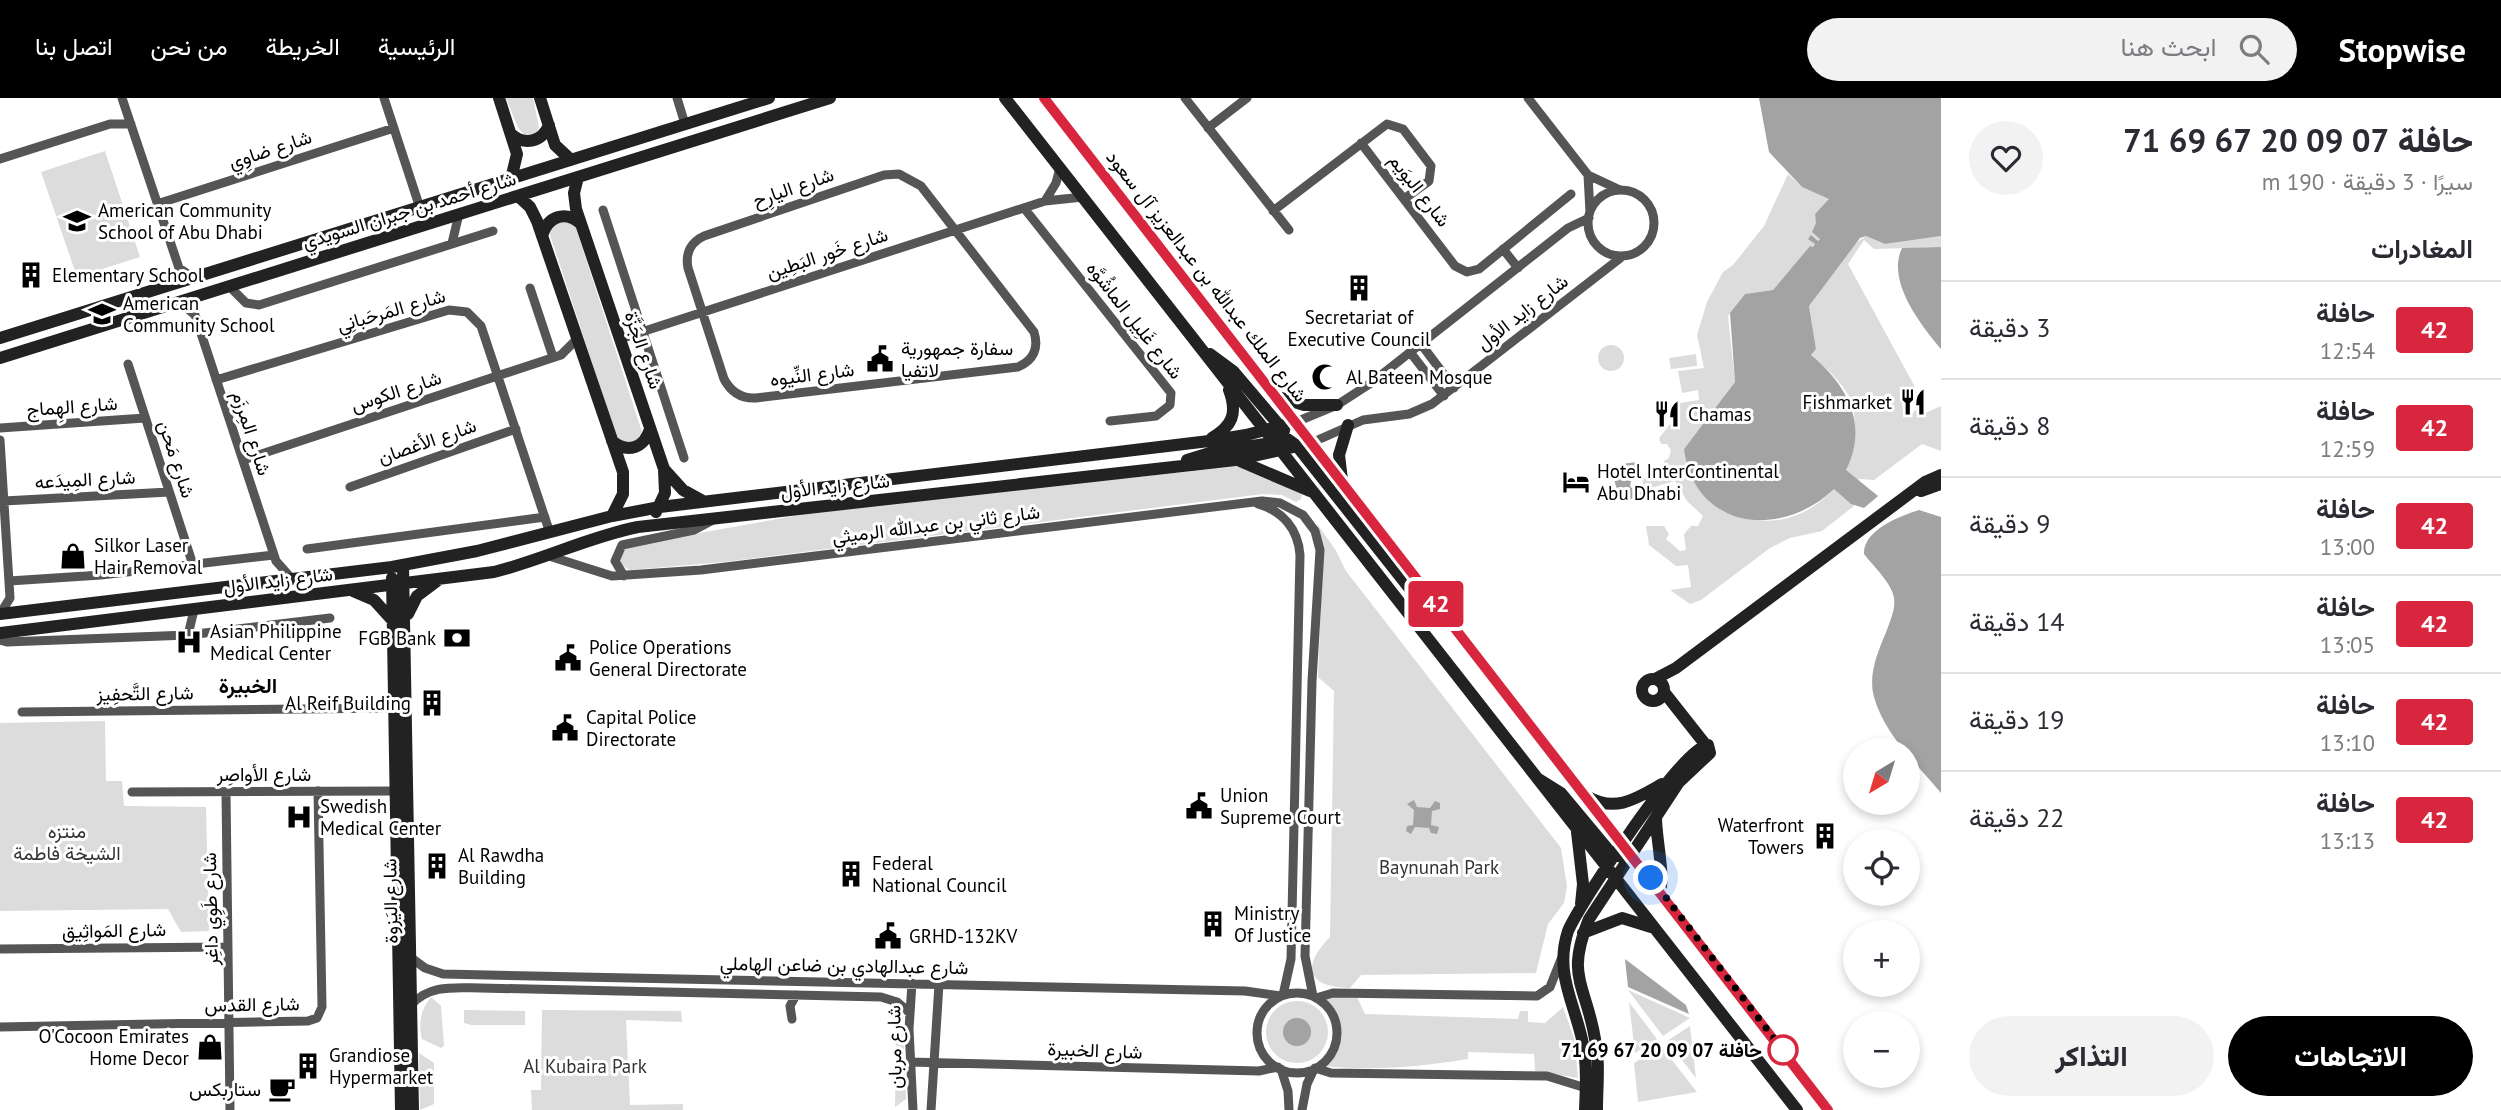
<!DOCTYPE html>
<html lang="ar">
<meta charset="utf-8">
<style>
:root{--surface:#fff;--page:#f2f2f3;--text:#2b2b33;--muted:#7c7c81;--line:#e1e1e2;--accent:#000}
body{margin:0;font-family:"PT Sans",Vazirmatn,sans-serif;background:var(--page);color:var(--text);direction:rtl;height:100vh;display:flex;flex-direction:column;font-size:26px;white-space:nowrap}
*{box-sizing:border-box;margin:0}
p{font-size:23px;color:var(--muted)}
.icon{flex:none;width:38px;height:38px;fill:none;stroke:currentColor;stroke-width:2;stroke-linecap:round;stroke-linejoin:round}
.map{position:relative;flex:1;overflow:hidden;direction:ltr}
.details{display:flex;flex-direction:column;background:var(--surface);width:560px}
.details>*{flex:none}
.badge{padding:0 14px;border-radius:5px;font-size:24px;line-height:46px}
.needle{width:46px;rotate:218deg}
.buttons{position:absolute;left:1843px;top:640px;display:grid;gap:14px}
.buttons a{display:grid;place-items:center;width:77px;height:77px;border-radius:50%;background:var(--surface);box-shadow:0 4px 10px #0003;font-size:35px}
.you{position:absolute;width:35px;height:35px;margin:-18px;border:5px solid #fff;border-radius:50%;background:#1a73e8;box-shadow:0 0 0 10px #1a73e833}
.map>.badge{position:absolute;translate:-50% -50%;box-shadow:0 0 0 4px #fff}
h2{padding:0 28px;font-size:26px;line-height:63px}
.round{display:grid;place-items:center;flex:none;width:74px;height:74px;border-radius:37px;background:var(--page)}
.headline{display:flex;align-items:center;justify-content:space-between;height:119px;padding:0 28px}
h1{font-size:33px;font-weight:800;line-height:52px}
.action{display:flex;gap:14px;margin-top:auto;padding:14px 28px}
.action a{flex:1;height:80px;border-radius:42px;background:var(--accent);color:#fff;font-size:28px;font-weight:800;line-height:80px;text-align:center}
.action a+a{background:var(--page);color:var(--text)}
ul{padding:0;list-style:none}
li{display:flex;align-items:center;gap:21px;height:98px;padding:0 28px;border-top:2px solid var(--line)}
li div{flex:1}
li b{display:block;font-size:26px}
li em{font-style:normal}
li .badge{min-width:77px;font-weight:700;text-align:center}
header{display:flex;align-items:center;gap:42px;box-sizing:border-box;height:98px;padding:0 35px;background:var(--accent);color:#fff}
header strong{font-size:33px}
nav{display:flex;gap:38px;margin-inline-start:auto;font-size:24px}
.search{width:490px;height:63px;background:var(--page);display:flex;align-items:center;gap:18px;box-sizing:border-box;padding:0 24px;border-radius:38px;color:var(--muted);font-size:26px}
main{display:flex;flex:1;min-height:0}
.map>svg:first-child{display:block}
</style>
<header>
<strong>Stopwise</strong>
<div class="search"><svg class="icon" aria-label="search" viewBox="0 0 24 24"><circle cx="10" cy="10" r="6"/><path d="M15 15l6 6"/></svg>ابحث هنا</div>
<nav><a>الرئيسية</a><a>الخريطة</a><a>من نحن</a><a>اتصل بنا</a></nav>
</header>
<main>
<section class="details">
<div class="headline"><div><h1>حافلة 07 09 20 67 69 71</h1><p>سيرًا · 3 دقيقة · 190 m</p></div><a class="round"><svg class="icon" aria-label="heart" viewBox="0 0 24 24"><path d="M12 20l-8-8c-3-5 5-10 8-4 3-6 11-1 8 4z"/></svg></a></div>
<h2>المغادرات</h2>
<ul>
<li><span class="badge" style="background:#d7263d;color:#fff">42</span><div><b>حافلة</b><p>12:54</p></div><em>3 دقيقة</em></li>
<li><span class="badge" style="background:#d7263d;color:#fff">42</span><div><b>حافلة</b><p>12:59</p></div><em>8 دقيقة</em></li>
<li><span class="badge" style="background:#d7263d;color:#fff">42</span><div><b>حافلة</b><p>13:00</p></div><em>9 دقيقة</em></li>
<li><span class="badge" style="background:#d7263d;color:#fff">42</span><div><b>حافلة</b><p>13:05</p></div><em>14 دقيقة</em></li>
<li><span class="badge" style="background:#d7263d;color:#fff">42</span><div><b>حافلة</b><p>13:10</p></div><em>19 دقيقة</em></li>
<li><span class="badge" style="background:#d7263d;color:#fff">42</span><div><b>حافلة</b><p>13:13</p></div><em>22 دقيقة</em></li>
</ul>
<div class="action"><a>الاتجاهات</a><a>التذاكر</a></div>
</section>
<div class="map">
<svg width="1941" height="1012" viewBox="0 0 1941 1012">
<rect width="100%" height="100%" fill="#fff"/>
<path fill="#dcdcdc" d="M506 0H533L539 29 537 36 524 37 517 28Z
M105 53 140 159 77 179 41 74Z
M1788 76 1802 89 1830 101 1815 116 1820 140 1818 143 1811 138 1815 146 1813 150 1810 148 1773 192 1745 196 1728 218 1735 284 1684 351C1691 366 1698 392 1710 404 1720 414 1735 418 1748 421 1802 432 1852 391 1854 337 1855 325 1855 312 1850 300 1840 282 1826 270 1811 257L1816 251 1809 208 1853 147 1866 138 1885 146 1941 138V149L1874 151 1864 142 1848 166 1915 289 1916 297 1908 298 1902 305 1903 314 1910 320 1915 312 1923 316 1941 308V353L1922 346 1874 382 1859 381 1851 398 1854 408 1822 433 1790 440 1770 450 1701 502 1690 506 1670 492 1691 489 1688 467 1676 468 1649 447 1646 428H1664L1669 436 1666 441 1680 453 1686 452 1684 436 1691 428H1698L1703 418 1687 403 1675 383 1644 392 1642 381 1667 377 1664 363 1669 360 1671 352 1667 346H1661L1659 340 1676 319 1674 306 1699 302 1698 292 1682 295 1678 273 1704 270 1697 237 1707 204 1723 174 1733 167 1764 128Z
M554 122 574 124 642 334 633 348 617 340 549 134Z
M1598 260a13 13 0 1 1 26 0a13 13 0 1 1-26 0Z
M1696 256 1697 268 1671 271 1669 260Z
M1241 368 1302 396 1301 401 1296 404 1282 397 1263 396 724 464 630 472 621 467 618 460 627 448 833 411Z
M1317 426 1335 451 1346 473 1561 750 1567 788 1564 805 1548 826 1536 875 1361 877 1350 890C1308 889 1300 870 1330 839L1334 593 1318 579 1323 451Z
M105 623 106 683H122L124 708 206 709 209 833 181 834 168 811 0 813V625Z
M1628 892 1690 920 1663 938Z
M431 899 441 908 444 948 441 950 422 941C418 925 421 911 431 899Z
M1325 899H1357L1365 916 1518 921 1520 913H1528V924L1545 925 1563 909 1574 940 1578 980 1535 973 1534 956 1468 954V961C1420 969 1373 973 1323 968 1345 945 1342 923 1325 899Z
M1266 934a31 31 0 1 1 62 0a31 31 0 1 1-62 0Z
M1629 904 1657 941 1635 955Z
M464 912 525 913V927H471L464 925Z
M542 912 681 913 682 924 626 922 630 1007 683 1006V1012H532L531 992H541Z
M1690 928 1696 980 1667 943Z
M903 930 906 1001 895 1009 896 937Z
M1661 948 1697 994 1638 1004 1634 965Z
M419 955 434 965V1006L420 1012Z"/>
<path fill="#a3a3a3" d="M1759 0H1941V138L1885 146 1866 138 1860 140 1809 208 1816 251 1811 257C1847 287 1869 326 1846 372L1878 398 1864 410 1851 406 1834 391C1782 441 1695 433 1684 351L1735 284 1730 215 1745 196 1773 192 1810 148 1813 149 1815 146 1808 141 1811 137 1818 143 1820 141 1812 134 1816 125 1815 116 1829 101 1802 89 1769 54Z
M1941 149V251C1921 227 1886 183 1902 150Z
M1637 364 1639 377 1632 379 1630 388 1635 394 1651 393V400L1642 398 1640 401 1637 398 1629 402 1617 392 1614 381 1624 380 1622 366Z
M1919 412 1941 419V695C1917 666 1884 636 1874 599 1864 562 1898 524 1894 500 1892 485 1873 468 1864 456 1863 432 1900 418 1919 412Z
M1414 702 1417 709 1430 710 1435 703 1440 705V711L1432 713 1431 727 1439 729 1437 736 1431 735 1429 730 1415 729 1411 736 1406 733 1407 728 1413 727 1414 712 1407 706Z
M1625 861 1686 907 1689 916 1628 889Z
M1283 934a14 14 0 1 1 28 0a14 14 0 1 1-28 0Z"/>
<g fill="none" stroke-linecap="round" stroke-linejoin="round">
<path stroke="#555" stroke-width="9" d="M122 0 179 170 195 181
M384 0 420 110
M677 0 685 26
M1185 0 1289 132
M1528 0 1588 77 1620 92
M1208 30 1247 0
M1361 45 1455 168 1467 174 1479 171 1571 96
M0 61 110 26H131
M899 76 921 88 1034 234C1039 250 1034 262 1018 269L756 300C741 301 731 294 724 281L688 170C685 155 691 144 704 138L884 77Z
M1588 77 1590 114
M1588 125a33 33 0 1 1 66 0a33 33 0 1 1-66 0Z
M1045 103 1056 85 1060 70
M157 106 394 30
M1024 110 1171 295 1170 307 1156 318 1110 323
M603 112 684 360
M1273 113 1387 26 1403 31 1431 68 1429 83 1404 101
M452 145 459 116
M1503 151 1518 170
M229 188 246 205 259 207 493 133
M530 190 553 259
M180 204 195 217 276 463 292 481
M620 241 1045 103 1083 99
M1421 246 1454 290
M1410 254 1444 298
M128 266 193 467
M216 282 449 212 467 214 481 228 550 435
M1296 324 1337 307 1371 285 1568 130 1589 120
M0 330 145 320
M0 342 10 500 0 516
M1311 345 1363 322 1409 316 1432 306 1623 158
M243 362 561 257 577 241
M350 389 516 331
M4 403 169 394
M1258 406C1283 413 1298 431 1300 457L1291 861 1283 897
M307 451 545 419
M549 458 612 478 701 472 1262 403 1280 405 1303 417 1315 433 1320 452 1312 583 1305 858 1313 898
M624 478 615 463 622 447 694 432 713 422
M9 483 101 477 274 457
M188 537 194 512
M0 542 7 544 188 537 330 520
M22 614 395 610
M132 694 396 693
M226 694 230 1012
M0 851 228 849
M410 859 425 870 443 876 1245 893 1281 898
M912 885 909 931 913 1012
M1257 935a40 40 0 1 1 80 0a40 40 0 1 1-80 0Z
M1316 900 1333 895 1537 898 1550 889 1562 859
M411 907C430 886 455 890 481 890L881 899 897 904 910 915
M792 921 790 908 796 897
M0 929 308 923 317 920 322 909 318 693
M910 964 1259 973 1278 969
M1315 970 1331 975 1547 978 1586 990
M1281 971 1288 993 1289 1012
M931 1012 939 886
M1302 1012 1307 986 1314 971"/>
<path stroke="#222" stroke-width="12" d="M499 0 517 56 511 81
M540 0 555 47 571 62
M1005 0 1797 1012
M1044 0 1828 1012
M511 36C525 48 542 44 549 27
M578 79 574 95 576 111 664 371 665 395 656 414
M518 98 530 109 537 123 623 374V396L612 418
M542 138C547 119 564 112 580 125
M0 240 769 0
M1210 256 1233 273 1284 333
M0 260 830 0
M1275 298 1304 307H1337
M1265 332 1283 338 1297 348 1418 501 1433 516 1447 523
M1212 340C1232 328 1238 316 1229 292
M612 343C628 356 644 350 650 331
M1187 362 1213 354 1278 344
M1240 363 1310 393
M664 371 683 392 703 403
M1342 382 1339 357 1348 327
M1921 393 1941 386
M403 467 413 1012
M392 480 401 1012
M353 493 374 502 393 523
M0 516 392 469 477 453 612 418 660 409 1209 343 1246 337 1296 324
M408 516 417 498 437 483
M0 535 494 474C543 462 588 439 638 429L1236 362 1311 345
M1642 592a11 11 0 1 1 22 0a11 11 0 1 1-22 0Z
M1655 581 1676 570 1925 384 1941 377
M1664 594 1705 646
M1537 680 1561 695 1611 755 1622 759
M1588 699C1616 715 1637 700 1662 686
M1656 720C1656 739 1665 780 1660 792
M1577 734 1583 786 1581 806
M1583 835 1622 820 1651 829
M1585 1012C1586 990 1587 967 1583 946 1575 905 1554 876 1568 833 1580 805 1683 648 1708 647L1710 655 1679 684 1589 821C1565 880 1586 886 1595 941 1600 964 1597 988 1597 1012"/>
</g>
<g fill="none" stroke-linecap="round" stroke-linejoin="round">
<g stroke="#fff" stroke-width="16">
<path id="line" d="M1044 0 1828 1012"/>
</g>
<use href="#line" stroke="#d7263d" stroke-width="10"/>
<path stroke="#000" stroke-width="7" stroke-dasharray="0 12.6" d="M1651 780 1783 952"/>
</g>
<defs>
<g id="school-bare" transform="scale(2.1)"><path d="M0-5L7-2L0 1L-7-2ZM-4 1L0 2.5L4 1V4Q0 6-4 4Z" fill="#000" stroke="#fff" stroke-width="2.5" paint-order="stroke"/></g>
<g id="building-bare" transform="scale(2.1)"><path d="M-4-6H4V6H1V3H-1V6H-4ZM-2.5-4.3h1.7v1.8h-1.7ZM.8-4.3h1.7v1.8H.8ZM-2.5-1h1.7V.8h-1.7ZM.8-1h1.7V.8H.8Z" fill="#000" stroke="#fff" stroke-width="2.5" paint-order="stroke"/></g>
<g id="civic-bare" transform="scale(2.1)"><path d="M-.6-6.5H3V-4.5H.6V-3L4-1V1h2V6H-6V1h2V-1L-.6-3ZM-1.2 2.5V6h2.4V2.5Z" fill="#000" stroke="#fff" stroke-width="2.5" paint-order="stroke"/></g>
<g id="mosque-bare" transform="scale(2.1)"><path d="M3.5-4.9A6 6 0 1 0 3.5 4.9A5 5 0 1 1 3.5-4.9Z" fill="#000" stroke="#fff" stroke-width="2.5" paint-order="stroke"/></g>
<g id="restaurant-bare" transform="scale(2.1)"><path d="M-5-6h1v4h1v-4h1v4h1v-4h1v5L-1.5 .5V6h-2V.5L-5-1ZM5-6V6H3V1.5H1.5Q1.5-4 5-6Z" fill="#000" stroke="#fff" stroke-width="2.5" paint-order="stroke"/></g>
<g id="hotel-bare" transform="scale(2.1)"><path d="M-6-4.5h1.5V1H6V5H4.5V3h-9V5H-6ZM-4 0a1.8 1.8 0 1 1 3.6 0ZM.5 0V-2.5h3Q6-2.5 6 0Z" fill="#000" stroke="#fff" stroke-width="2.5" paint-order="stroke"/></g>
<g id="shop-bare" transform="scale(2.1)"><path d="M-5-2.5h2.3a2.7 3.5 0 0 1 5.4 0H5L5.5 6h-11ZM-1.5-2.5h3a1.5 2.3 0 0 0-3 0Z" fill="#000" stroke="#fff" stroke-width="2.5" paint-order="stroke"/></g>
<g id="bank-bare" transform="scale(2.1)"><path d="M-6-4H6V4H-6ZM0-2.3a2.3 2.3 0 1 0 0 4.6a2.3 2.3 0 1 0 0-4.6Z" fill="#000" stroke="#fff" stroke-width="2.5" paint-order="stroke"/></g>
<g id="hospital-bare" transform="scale(2.1)"><path d="M-5-5h3v3.5h4V-5h3V5h-3V1.5h-4V5h-3Z" fill="#000" stroke="#fff" stroke-width="2.5" paint-order="stroke"/></g>
<g id="cafe-bare" transform="scale(2.1)"><path d="M-5.5-4.5H6V0H3Q3 3.5 0 3.5H-2.5Q-5.5 3.5-5.5 0ZM3-3.2v2h1.7v-2ZM-6 4.5H4V6H-6Z" fill="#000" stroke="#fff" stroke-width="2.5" paint-order="stroke"/></g>
</defs>
<g fill-rule="evenodd">
<use href="#school-bare" x="77" y="123"/>
<use href="#building-bare" x="31" y="177"/>
<use href="#building-bare" x="1359" y="190"/>
<use href="#school-bare" x="102" y="216"/>
<use href="#civic-bare" x="880" y="261"/>
<use href="#mosque-bare" x="1325" y="279"/>
<use href="#restaurant-bare" x="1913" y="304"/>
<use href="#restaurant-bare" x="1667" y="316"/>
<use href="#hotel-bare" x="1576" y="384"/>
<use href="#shop-bare" x="73" y="458"/>
<use href="#bank-bare" x="457" y="540"/>
<use href="#hospital-bare" x="189" y="544"/>
<use href="#civic-bare" x="568" y="560"/>
<use href="#building-bare" x="432" y="605"/>
<use href="#civic-bare" x="565" y="630"/>
<use href="#civic-bare" x="1199" y="708"/>
<use href="#hospital-bare" x="299" y="719"/>
<use href="#building-bare" x="1825" y="738"/>
<use href="#building-bare" x="437" y="768"/>
<use href="#building-bare" x="851" y="776"/>
<use href="#building-bare" x="1213" y="826"/>
<use href="#civic-bare" x="888" y="838"/>
<use href="#shop-bare" x="210" y="949"/>
<use href="#building-bare" x="308" y="968"/>
<use href="#cafe-bare" x="282" y="991"/>
</g>
<circle fill="#fff" stroke="#d7263d" stroke-width="3.5" cx="1783" cy="952" r="14"/>
<g text-anchor="middle" stroke-width="6" stroke-linejoin="round" paint-order="stroke">
<g font-size="19" fill="#000" stroke="#fff">
<text transform="translate(270 51) rotate(-18)" y="7">شارع ضاوِي</text>
<text transform="translate(793 89) rotate(-19)" y="7">شارع اليارِح</text>
<text transform="translate(1420 92) rotate(52)" y="7">شارع البوَيم</text>
<text transform="translate(409 112) rotate(-17)" y="7">شارع أحمد بن جبران السويدي</text>
<text transform="translate(827 155) rotate(-18)" y="7">شارع خَور البَطِين</text>
<text transform="translate(1207 178) rotate(52)" y="7">شارع الملك عبدالله بن عبدالعزيز آل سعود</text>
<text transform="translate(391 212) rotate(-16)" y="7">شارع المَرحَبانِي</text>
<text transform="translate(1522 214) rotate(-38)" y="7">شارع زايد الأول</text>
<text transform="translate(1135 222) rotate(52)" y="7">شارع غَلِيل الماشُوَّه</text>
<text transform="translate(644 252) rotate(71)" y="7">شارع الجَزَّة</text>
<text transform="translate(812 276) rotate(-7)" y="7">شارع النِّيوه</text>
<text transform="translate(396 293) rotate(-18)" y="7">شارع الكوس</text>
<text transform="translate(72 308) rotate(-4)" y="7">شارع الهِماج</text>
<text transform="translate(252 335) rotate(72)" y="7">شارع المِرزَم</text>
<text transform="translate(427 343) rotate(-19)" y="7">شارع الأغصان</text>
<text transform="translate(177 361) rotate(72)" y="7">شارع مَحن</text>
<text transform="translate(85 381) rotate(-3)" y="7">شارع المِيدَعه</text>
<text transform="translate(835 388) rotate(-6)" y="7">شارع زايد الأول</text>
<text transform="translate(936 426) rotate(-7)" y="7">شارع ثاني بن عبدالله الرميثي</text>
<text transform="translate(278 482) rotate(-7)" y="7">شارع زايد الأول</text>
<text transform="translate(145 595) rotate(-1)" y="7">شارع التَّحفِيز</text>
<text x="264" y="683">شارع الأواصِر</text>
<text transform="translate(390 803) rotate(-91)" y="7">شارع اليَزوة</text>
<text transform="translate(210 811) rotate(-91)" y="7">شارع طَوِي داغِر</text>
<text transform="translate(114 832) rotate(-1)" y="7">شارع المَواثِيق</text>
<text transform="translate(844 867) rotate(1)" y="7">شارع عبدالهادي بن ضاعن الهاملي</text>
<text transform="translate(252 906) rotate(-1)" y="7">شارع القدس</text>
<text transform="translate(894 949) rotate(-91)" y="7">شارع مربان</text>
<text transform="translate(1095 952) rotate(2)" y="7">شارع الخبيرة</text>
</g>
<g font-size="19" fill="#000" stroke="#fff" text-anchor="start">
<text x="98" y="119">American Community<tspan x="98" dy="22">School of Abu Dhabi</tspan></text>
<text x="52" y="184">Elementary School</text>
<text x="123" y="212">American<tspan x="123" dy="22">Community School</tspan></text>
<text x="1359" y="226" text-anchor="middle">Secretariat of<tspan x="1359" dy="22">Executive Council</tspan></text>
<text x="901" y="257">سفارة جمهورية<tspan x="901" dy="22">لاتفيا</tspan></text>
<text x="1346" y="286">Al Bateen Mosque</text>
<text x="1892" y="311" text-anchor="end">Fishmarket</text>
<text x="1688" y="323">Chamas</text>
<text x="1597" y="380">Hotel InterContinental<tspan x="1597" dy="22">Abu Dhabi</tspan></text>
<text x="94" y="454">Silkor Laser<tspan x="94" dy="22">Hair Removal</tspan></text>
<text x="210" y="540">Asian Philippine<tspan x="210" dy="22">Medical Center</tspan></text>
<text x="436" y="547" text-anchor="end">FGB Bank</text>
<text x="589" y="556">Police Operations<tspan x="589" dy="22">General Directorate</tspan></text>
<text x="411" y="612" text-anchor="end">Al Reif Building</text>
<text x="586" y="626">Capital Police<tspan x="586" dy="22">Directorate</tspan></text>
<text x="1220" y="704">Union<tspan x="1220" dy="22">Supreme Court</tspan></text>
<text x="320" y="715">Swedish<tspan x="320" dy="22">Medical Center</tspan></text>
<text x="1804" y="734" text-anchor="end">Waterfront<tspan x="1804" dy="22">Towers</tspan></text>
<text x="458" y="764">Al Rawdha<tspan x="458" dy="22">Building</tspan></text>
<text x="872" y="772">Federal<tspan x="872" dy="22">National Council</tspan></text>
<text x="1234" y="822">Ministry<tspan x="1234" dy="22">Of Justice</tspan></text>
<text x="909" y="845">GRHD-132KV</text>
<text x="189" y="945" text-anchor="end">O'Cocoon Emirates<tspan x="189" dy="22">Home Decor</tspan></text>
<text x="329" y="964">Grandiose<tspan x="329" dy="22">Hypermarket</tspan></text>
<text x="261" y="998" text-anchor="end">ستاربكس</text>
</g>
<g font-size="19" fill="#333" stroke="#fff">
<text x="67" y="740">منتزه<tspan x="67" dy="22">الشيخة فاطمة</tspan></text>
<text x="1439" y="776">Baynunah Park</text>
<text x="585" y="975">Al Kubaira Park</text>
</g>
<g font-size="19" font-weight="bold" fill="#000" stroke="#fff" text-anchor="end">
<text x="1762" y="959">حافلة 07 09 20 67 69 71</text>
</g>
<g font-size="21" font-weight="bold" fill="#000" stroke="#fff">
<text x="248" y="595">الخبيرة</text>
</g>
</g>
</svg>
<div class="buttons">
<a><svg class="needle" viewBox="-14 -14 28 28"><path d="M0-13l5 13h-10z" fill="#e53935"/><path d="M0 13l5-13h-10z" fill="#7c7c81"/></svg></a>
<a><svg class="icon" aria-label="locate" viewBox="0 0 24 24"><circle cx="12" cy="12" r="6"/><path d="M12 2v4M12 18v4M2 12h4M18 12h4"/></svg></a>
<a>+</a>
<a>−</a>
</div>
<div class="you" style="left:1651px;top:780px"></div>
<b class="badge" style="left:1436px;top:506px;background:#d7263d;color:#fff">42</b>
</div>
</main>
